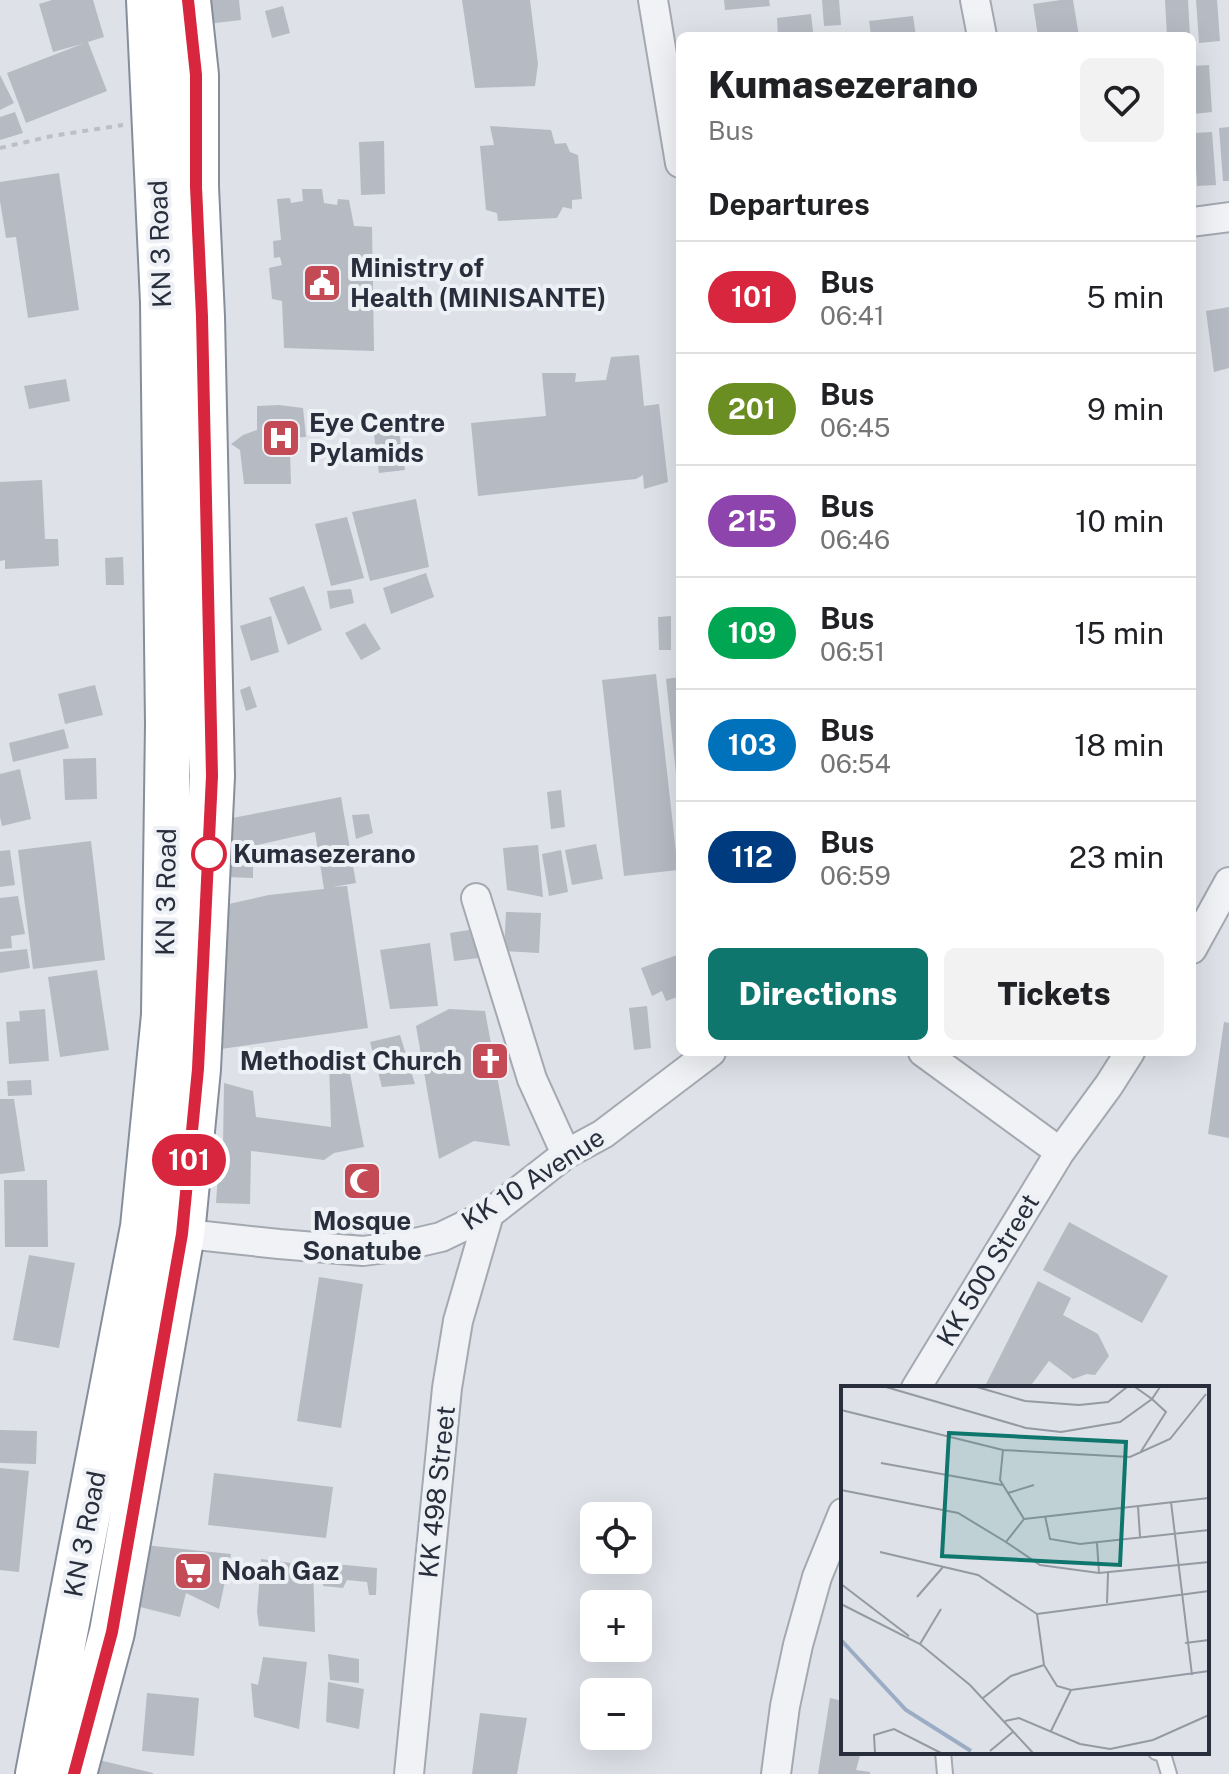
<!DOCTYPE html>
<meta charset="utf-8">
<style>
:root{--surface:#fff;--page:#f2f2f2;--text:#202124;--muted:#757577;--line:#e0e0e0;--accent:#0f766e}
body{margin:0;font-family:"Public Sans",sans-serif;background:var(--page);color:var(--text);height:100vh;display:flex;flex-direction:column;font-size:30px;white-space:nowrap}
*{box-sizing:border-box;margin:0}
p{font-size:26px;color:var(--muted)}
.icon{flex:none;width:44px;height:44px;fill:none;stroke:currentColor;stroke-width:2;stroke-linecap:round;stroke-linejoin:round}
.map{position:relative;flex:1;overflow:hidden}
.details{position:absolute;left:676px;top:32px;width:520px;height:1024px;display:flex;flex-direction:column;background:var(--surface);border-radius:12px;box-shadow:0 8px 32px #0002}
.details>*{flex:none}
.badge{padding:0 16px;border-radius:26px;font-size:28px;line-height:52px}
.buttons{position:absolute;left:580px;top:1502px;display:grid;gap:16px}
.buttons a{display:grid;place-items:center;width:72px;height:72px;border-radius:12px;background:var(--surface);box-shadow:0 8px 32px #0002;font-size:40px}
.map>.badge{position:absolute;translate:-50% -50%;box-shadow:0 0 0 4px #fff}
h2{padding:0 32px;font-size:30px;line-height:72px}
.round{display:grid;place-items:center;flex:none;width:84px;height:84px;border-radius:12px;background:var(--page)}
.summary{display:flex;align-items:center;justify-content:space-between;height:136px;padding:0 32px}
h1{font-size:38px;font-weight:800;line-height:60px}
.cta{display:flex;gap:16px;margin-top:auto;padding:16px 32px}
.cta a{flex:1;height:92px;border-radius:12px;background:var(--accent);color:#fff;font-size:32px;font-weight:800;line-height:92px;text-align:center}
.cta a+a{background:var(--page);color:var(--text)}
ul{padding:0;list-style:none}
li{display:flex;align-items:center;gap:24px;height:112px;padding:0 32px;border-top:2px solid var(--line)}
li div{flex:1}
li b{display:block;font-size:30px}
li em{font-style:normal}
li .badge{min-width:88px;font-weight:700;text-align:center}
.map>svg:first-child{display:block}
</style>
<div class="map">
<svg width="1229" height="1774" viewBox="0 0 1229 1774">
<rect width="100%" height="100%" fill="#dee1e7"/>
<path fill="#b6bac3" d="M52 0H93L104 37 88 42 107 91 26 123 7 73 82 44 53 52 39 4Z
M205 0H239L241 20 207 24Z
M462 0H530L538 64 535 86 475 88Z
M724 0H769L770 6 725 10Z
M822 0H839L841 25 824 26Z
M1061 0H1073L1079 36H1038L1033 4Z
M1165 0H1188L1190 36H1167Z
M1196 0H1217L1220 41 1199 43Z
M283 6 290 33 272 38 265 11Z
M811 14 813 32 778 36 777 18Z
M913 16 916 36H871L869 21Z
M1209 65 1212 112 1193 114 1192 66Z
M0 75 14 103 0 110Z
M15 112 23 133 0 140V117Z
M490 126 551 130 555 144 566 143 570 152 578 155 582 199 572 200V209L563 207 557 218 498 221 497 213 486 210 480 146 494 145Z
M1229 127V181H1223L1219 128Z
M1212 132 1216 185 1197 186 1194 133Z
M384 141 385 194 361 195 359 142Z
M59 173 79 310 28 318 16 237 6 238 0 201V182Z
M302 189H322L324 203 337 205 338 199 349 200 354 226 372 227 374 351 284 348 282 301 272 299 269 268 282 265 280 257 274 258 273 241 281 240 277 199 290 198 291 203 303 201Z
M1229 307V368L1214 372 1206 311Z
M639 355 644 406 659 404 668 482 644 489 643 475 636 479 478 496 471 423 546 416 542 373H576L575 382 606 380 611 357Z
M66 379 70 401 29 409 24 386Z
M279 405 303 408 306 437 284 438 283 452 290 454 291 484H244L240 450 231 444 243 435 257 430V406Z
M372 420H385L398 425 405 470 379 473Z
M42 480 45 539H58L59 566 5 569V560L0 561V482Z
M416 499 429 567 370 581 352 512Z
M347 517 364 578 331 586 315 524Z
M123 557 124 585H106L105 558Z
M426 573 434 597 391 614 383 588Z
M304 586 322 630 288 645 269 598Z
M351 589 354 603 330 609 327 591Z
M271 616 279 652 251 661 240 626Z
M671 616V650H659L658 617Z
M365 623 381 649 361 660 345 633Z
M656 674 678 870 624 876 602 680Z
M680 677V793H678L666 679Z
M95 685 103 715 65 724 58 694Z
M250 686 257 707 246 711 240 690Z
M64 729 69 748 13 762 9 743Z
M96 758 97 799 65 800 63 759Z
M20 769 31 819 2 826 0 817V774Z
M561 790 565 827 551 829 547 792Z
M341 797 356 883 332 887 347 886 368 1028 221 1049 224 905 269 895 324 889 315 832 253 846V878L229 877 227 819Z
M369 814 373 833 356 839 352 815Z
M91 841 105 960 33 969 18 850Z
M596 844 603 879 572 885 565 850Z
M538 845 543 897 507 890 503 848Z
M10 850 15 885 0 887V851Z
M561 850 568 892 549 896 542 854Z
M18 896 25 934 11 936 12 948 0 949V898Z
M506 912 541 913 539 953 504 951Z
M475 929 479 958 454 961 450 933Z
M430 943 438 1006 390 1009 380 950Z
M27 949 30 968 0 973V952Z
M680 954V996L666 1001 662 991 652 996 641 968Z
M97 970 109 1050 60 1057 48 977Z
M647 1006 651 1048 634 1050 629 1008Z
M45 1009 49 1061 9 1064 6 1022 20 1021 19 1011Z
M449 1009 485 1011 510 1146 474 1141 439 1159 416 1026Z
M1224 1022 1229 1023V1138L1208 1134Z
M400 1035 415 1084 382 1087 370 1042Z
M329 1062 348 1063 364 1147 334 1153 324 1160 251 1151 250 1204 216 1203 220 1147H223L224 1083 253 1091 256 1117 331 1127Z
M31 1080 32 1095 8 1096 7 1081Z
M0 1099H14L25 1171 0 1174Z
M4 1180H47L48 1247H5Z
M1069 1222 1168 1276 1142 1323 1043 1270Z
M29 1255 75 1263 59 1348 13 1340Z
M319 1277 363 1284 341 1428 297 1421Z
M1038 1281 1071 1298 1063 1315 1098 1334 1109 1356 1095 1375 1087 1374 1073 1379 1049 1361 1029 1388H984Z
M0 1430 37 1431 36 1464 0 1463Z
M0 1468 29 1471 19 1572 0 1570Z
M214 1473 333 1487 326 1538 208 1525Z
M144 1545 231 1554 219 1609 186 1593 180 1617 136 1606Z
M261 1559 313 1566 315 1632 259 1626 257 1612Z
M324 1563 377 1568 376 1595H369L367 1582 347 1580 343 1588 323 1586Z
M328 1654 359 1659V1683L330 1680Z
M263 1657 307 1662 299 1729 254 1717 251 1683 258 1685Z
M328 1682 364 1689 359 1729 326 1722Z
M147 1693 199 1698 194 1756 142 1751Z
M830 1698 843 1701V1752H861L856 1770 870 1772V1774H818Z
M480 1713 527 1718 517 1774H472Z
M99 1760 153 1773V1774H96Z"/>
<g fill="none" stroke-linecap="round" stroke-linejoin="round">
<g stroke="#a4a8b0" stroke-width="18">
<path id="service" d="M943 1752 945 1774
M1156 1752 1163 1754 1169 1774"/>
</g>
<g stroke="#a4a8b0" stroke-width="32">
<path id="minor" d="M653 0 680 163
M975 0 982 36
M1192 222 1229 217
M476 898 532 1079 566 1154
M1192 949 1229 882
M923 1052 1060 1152 1109 1085 1130 1052
M168 1232 279 1244 363 1251 402 1246 441 1237 489 1214 566 1154 603 1134 711 1052
M916 1388 1060 1152
M409 1774 447 1388 458 1321 489 1214
M776 1774 785 1706 798 1645 817 1577 843 1513"/>
</g>
<g stroke="#868e9c" stroke-width="48">
<path id="trunk" d="M38 1774 143 1227 164 1015 168 724 163 302 149 0
M74 1774 112 1632 182 1234 198 1069 212 776 202 317 196 187V75L188 0"/>
</g>
<path stroke="#bcbfc5" stroke-width="4" stroke-dasharray="6 6" stroke-linecap="butt" d="M0 148 52 136 123 125"/>
<use href="#service" stroke="#f0f2f5" stroke-width="14"/>
<use href="#minor" stroke="#f0f2f5" stroke-width="28"/>
<use href="#trunk" stroke="#fff" stroke-width="44"/>
</g>
<g fill="none" stroke-linecap="round" stroke-linejoin="round">
<g stroke="#fff" stroke-width="18">
<path id="line" d="M74 1774 112 1632 182 1234 198 1069 212 776 202 317 196 187V75L188 0"/>
</g>
<use href="#line" stroke="#d7263d" stroke-width="12"/>
</g>
<defs>
<g id="civic-square" transform="scale(2)"><rect x="-9" y="-9" width="18" height="18" rx="4" fill="#c44a56" stroke="#edf0f4"/><path d="M-.6-6.5H3V-4.5H.6V-3L4-1V1h2V6H-6V1h2V-1L-.6-3ZM-1.2 2.5V6h2.4V2.5Z" fill="#fff"/></g>
<g id="hospital-square" transform="scale(2)"><rect x="-9" y="-9" width="18" height="18" rx="4" fill="#c44a56" stroke="#edf0f4"/><path d="M-5-5h3v3.5h4V-5h3V5h-3V1.5h-4V5h-3Z" fill="#fff"/></g>
<g id="church-square" transform="scale(2)"><rect x="-9" y="-9" width="18" height="18" rx="4" fill="#c44a56" stroke="#edf0f4"/><path d="M-1.2-6h2.4v3.5h3.3v2.4h-3.3V6h-2.4V-.1h-3.3v-2.4h3.3Z" fill="#fff"/></g>
<g id="mosque-square" transform="scale(2)"><rect x="-9" y="-9" width="18" height="18" rx="4" fill="#c44a56" stroke="#edf0f4"/><path d="M3.5-4.9A6 6 0 1 0 3.5 4.9A5 5 0 1 1 3.5-4.9Z" fill="#fff"/></g>
<g id="supermarket-square" transform="scale(2)"><rect x="-9" y="-9" width="18" height="18" rx="4" fill="#c44a56" stroke="#edf0f4"/><path d="M-6-5.5h2.5l.6 2H6L4.5 2H-2.5L-4.4-4H-6ZM-1.5 3.2a1.3 1.3 0 1 0 .1 0ZM3 3.2a1.3 1.3 0 1 0 .1 0Z" fill="#fff"/></g>
</defs>
<g fill-rule="evenodd">
<use href="#civic-square" x="322" y="283"/>
<use href="#hospital-square" x="281" y="438"/>
<use href="#church-square" x="490" y="1061"/>
<use href="#mosque-square" x="362" y="1181"/>
<use href="#supermarket-square" x="193" y="1571"/>
</g>
<circle fill="#fff" stroke="#d7263d" stroke-width="4" cx="209" cy="854" r="16"/>
<g text-anchor="middle" stroke-width="8" stroke-linejoin="round" paint-order="stroke">
<g font-size="26" fill="#282e3c" stroke="#edf0f4">
<text transform="translate(160 244) rotate(-92)" y="9">KN 3 Road</text>
<text transform="translate(166 892) rotate(-89)" y="9">KN 3 Road</text>
<text transform="translate(533 1179) rotate(-33)" y="9">KK 10 Avenue</text>
<text transform="translate(988 1270) rotate(-59)" y="9">KK 500 Street</text>
<text transform="translate(437 1492) rotate(-84)" y="9">KK 498 Street</text>
<text transform="translate(85 1534) rotate(-79)" y="9">KN 3 Road</text>
</g>
<g font-size="26" font-weight="bold" fill="#282e3c" stroke="#edf0f4" text-anchor="start">
<text x="350" y="277">Ministry of<tspan x="350" dy="30">Health (MINISANTE)</tspan></text>
<text x="309" y="432">Eye Centre<tspan x="309" dy="30">Pylamids</tspan></text>
<text x="462" y="1070" text-anchor="end">Methodist Church</text>
<text x="362" y="1230" text-anchor="middle">Mosque<tspan x="362" dy="30">Sonatube</tspan></text>
<text x="221" y="1580">Noah Gaz</text>
</g>
<g font-size="26" font-weight="bold" fill="#282e3c" stroke="#edf0f4" text-anchor="start">
<text x="233" y="863">Kumasezerano</text>
</g>
</g>
<g transform="translate(841 1386)">
<rect width="368" height="368" fill="#dee1e7"/>
<path fill="none" stroke="#9badc4" stroke-width="4" d="M0 254 65 324 130 365"/>
<path fill="none" stroke="#9599a3" stroke-width="2" d="M45 1 185 42 220 46 279 36 311 13 294 1M136 1 184 15 238 19 267 16 286 1M0 24 162 64 289 71 329 53 365 8M162 64 159 94 183 133 165 156 199 179 258 187 368 176M299 67 325 26 311 13 319 1M40 77 161 99M0 104 117 127 165 156M167 107 193 99M330 116 351 289M297 120 299 151M204 130 209 153 239 158 368 144M183 133 368 112M256 157 258 187M39 166 137 189 196 228 203 279 216 300 230 304 368 285M0 198 68 250M76 211 102 181M266 217 267 187M0 218 79 258 129 299 192 367M196 228 368 205M344 257 368 254M79 258 100 223M142 312 170 290 203 279M164 335 178 332 239 358 269 363 312 354 368 329M210 345 230 304M149 365 173 345M34 367 33 349 53 343 100 367"/>
<path fill="#0f766e" fill-opacity="0.15" stroke="#0f766e" stroke-width="4" d="M108 47 285 56 279 179 101 170Z"/>
<rect width="368" height="368" fill="none" stroke="#282e3c" stroke-width="4"/>
</g>
</svg>
<div class="buttons">
<a><svg class="icon" aria-label="locate" viewBox="0 0 24 24"><circle cx="12" cy="12" r="6"/><path d="M12 2v4M12 18v4M2 12h4M18 12h4"/></svg></a>
<a>+</a>
<a>−</a>
</div>
<b class="badge" style="left:189px;top:1160px;background:#d7263d;color:#fff">101</b>
<section class="details">
<div class="summary"><div><h1>Kumasezerano</h1><p>Bus</p></div><a class="round"><svg class="icon" aria-label="heart" viewBox="0 0 24 24"><path d="M12 20l-8-8c-3-5 5-10 8-4 3-6 11-1 8 4z"/></svg></a></div>
<h2>Departures</h2>
<ul>
<li><span class="badge" style="background:#d7263d;color:#fff">101</span><div><b>Bus</b><p>06:41</p></div><em>5 min</em></li>
<li><span class="badge" style="background:#6b8e23;color:#fff">201</span><div><b>Bus</b><p>06:45</p></div><em>9 min</em></li>
<li><span class="badge" style="background:#8e44ad;color:#fff">215</span><div><b>Bus</b><p>06:46</p></div><em>10 min</em></li>
<li><span class="badge" style="background:#00a651;color:#fff">109</span><div><b>Bus</b><p>06:51</p></div><em>15 min</em></li>
<li><span class="badge" style="background:#0072bc;color:#fff">103</span><div><b>Bus</b><p>06:54</p></div><em>18 min</em></li>
<li><span class="badge" style="background:#003b80;color:#fff">112</span><div><b>Bus</b><p>06:59</p></div><em>23 min</em></li>
</ul>
<div class="cta"><a>Directions</a><a>Tickets</a></div>
</section>
</div>
